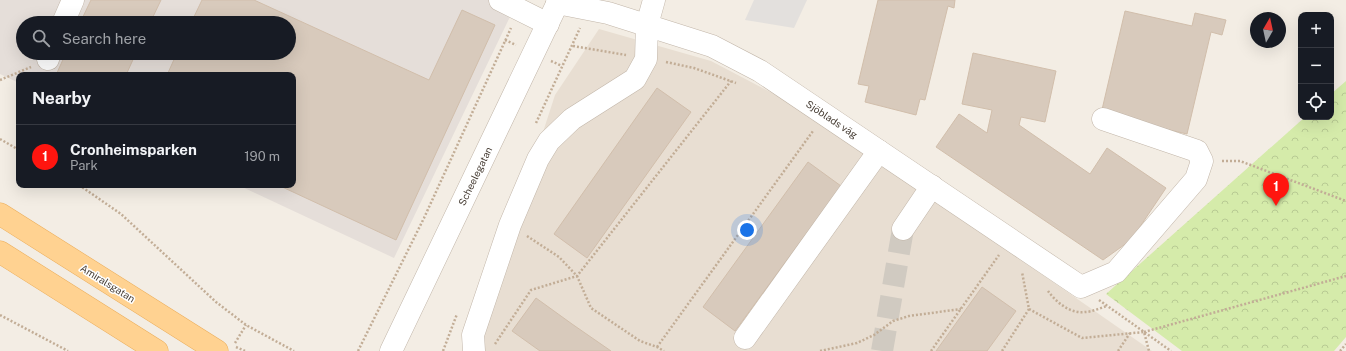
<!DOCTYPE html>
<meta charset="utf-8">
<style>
:root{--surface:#171b24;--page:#242831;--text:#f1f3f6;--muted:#9ea1a6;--line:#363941;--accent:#ff150f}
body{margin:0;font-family:"Public Sans",sans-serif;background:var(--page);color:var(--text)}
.controls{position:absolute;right:12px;top:12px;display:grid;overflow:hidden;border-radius:8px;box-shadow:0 4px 16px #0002}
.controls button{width:36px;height:36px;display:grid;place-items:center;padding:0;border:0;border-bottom:1px solid var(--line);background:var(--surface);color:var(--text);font:20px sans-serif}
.compass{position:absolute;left:1250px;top:12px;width:36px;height:36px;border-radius:50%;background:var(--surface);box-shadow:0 4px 16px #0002;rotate:9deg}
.you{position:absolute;left:747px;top:230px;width:14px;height:14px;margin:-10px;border:3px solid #fff;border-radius:50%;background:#1a73e8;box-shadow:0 0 0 6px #1a73e833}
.badge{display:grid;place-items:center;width:26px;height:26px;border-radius:50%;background:var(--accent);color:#fff;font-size:13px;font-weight:700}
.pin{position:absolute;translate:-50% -33px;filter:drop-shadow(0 1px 2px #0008)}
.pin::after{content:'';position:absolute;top:21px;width:14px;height:12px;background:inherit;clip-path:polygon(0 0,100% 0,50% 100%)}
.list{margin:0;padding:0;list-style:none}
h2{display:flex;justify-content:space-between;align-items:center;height:52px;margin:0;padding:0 16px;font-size:17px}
h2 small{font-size:13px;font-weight:400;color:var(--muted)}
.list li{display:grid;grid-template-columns:26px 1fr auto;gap:12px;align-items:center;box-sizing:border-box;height:64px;padding:0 16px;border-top:1px solid var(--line)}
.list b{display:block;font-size:15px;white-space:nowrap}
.list p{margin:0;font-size:13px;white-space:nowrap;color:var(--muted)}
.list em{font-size:13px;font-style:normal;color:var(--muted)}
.icon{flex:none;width:22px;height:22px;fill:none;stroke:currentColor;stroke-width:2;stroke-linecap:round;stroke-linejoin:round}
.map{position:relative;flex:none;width:1346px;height:351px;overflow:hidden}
.search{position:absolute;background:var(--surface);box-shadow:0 4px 16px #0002;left:16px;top:16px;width:280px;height:44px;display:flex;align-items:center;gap:10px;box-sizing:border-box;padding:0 14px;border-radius:22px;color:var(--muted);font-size:15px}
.panel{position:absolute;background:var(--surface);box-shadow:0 4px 16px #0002;left:16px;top:72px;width:280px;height:116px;border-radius:8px}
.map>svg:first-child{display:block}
.residential{fill:#e8ded2}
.industrial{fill:#e5ded9;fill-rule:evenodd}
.forest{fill:url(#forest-crowns)}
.parking{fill:#e3e0dd}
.building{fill:#d8cabc;stroke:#d1beab}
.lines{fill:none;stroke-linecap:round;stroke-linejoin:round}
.minor-tunnel{stroke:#d0cac1;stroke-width:22;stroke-dasharray:22 11;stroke-linecap:butt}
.minor-casing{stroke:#c2b6a9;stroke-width:23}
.major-casing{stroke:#ebad5a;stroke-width:23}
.path{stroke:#c2ad96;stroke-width:2.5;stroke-dasharray:2 2;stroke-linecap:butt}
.minor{stroke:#fff;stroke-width:22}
.major{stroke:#ffd291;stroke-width:22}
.labels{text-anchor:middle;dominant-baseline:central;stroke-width:3;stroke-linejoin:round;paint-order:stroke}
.street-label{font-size:10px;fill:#463c33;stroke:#fff}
</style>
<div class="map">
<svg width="1346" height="351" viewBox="0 0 1346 351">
<defs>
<pattern id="forest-crowns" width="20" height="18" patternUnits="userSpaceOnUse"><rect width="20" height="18" fill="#d5ebaa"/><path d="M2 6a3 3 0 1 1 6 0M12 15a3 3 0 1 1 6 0" fill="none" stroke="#b8ca93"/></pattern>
</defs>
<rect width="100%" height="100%" fill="#f3ede4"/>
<!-- residential -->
<polygon class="residential" points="599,29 711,61 812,114 1152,351 472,351 555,95"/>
<!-- industrial -->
<path class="industrial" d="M0 0H518L394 258 238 185H293V75H19V83L0 74ZM23 23H289V53H23Z"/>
<!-- forest -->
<polygon class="forest" points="1346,81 1346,337 1334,351 1182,351 1106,294 1305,117 1331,117 1331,94"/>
<!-- parking -->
<polygon class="parking" points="754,0 807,0 794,28 745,20"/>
<!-- building -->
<g class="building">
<polygon points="91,0 161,0 150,23 80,23"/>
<polygon points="202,0 254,0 429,80 462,10 495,25 396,240 278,185 293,185 293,75 167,75 177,53 289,53 289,23 191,23"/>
<polygon points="878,0 955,0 954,8 948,6 925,100 920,99 916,115 865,102 869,86 858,84"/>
<polygon points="1125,11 1192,26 1195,13 1226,20 1222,35 1211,32 1187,134 1101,114"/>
<polygon points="66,53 136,53 126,75 56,75"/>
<polygon points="973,53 1056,71 1045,122 1021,117 1019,125 1090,174 1107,148 1166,188 1131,240 1103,260 936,147 959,114 987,133 992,110 962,104"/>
<polygon points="657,88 691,112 587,258 554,234"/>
<polygon points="808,162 841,186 735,331 703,307"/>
<polygon points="982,287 1016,311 987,351 936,351"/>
<polygon points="536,298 572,324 611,351 540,351 512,331"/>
</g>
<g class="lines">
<!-- minor-tunnel -->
<polyline class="minor-tunnel" points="882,351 903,229"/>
<defs>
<g id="minor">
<polyline points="500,0 548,24"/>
<polyline points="557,3 608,13 712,46 760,71 1081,287 1116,272 1196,179 1202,161 1197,151 1103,119"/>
<polyline points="63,23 73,0"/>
<polyline points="48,59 50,53"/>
<polyline points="903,229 932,186"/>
<polyline points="745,338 879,151"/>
<polyline points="391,351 559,0"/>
<polyline points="474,351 473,335 510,225 538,159 549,141 572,119 635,79 646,59 647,25 654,0"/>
</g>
<g id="major">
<polyline points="0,214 217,351"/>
<polyline points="0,252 157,351"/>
</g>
</defs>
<!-- minor casing -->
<use href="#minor" class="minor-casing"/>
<!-- major casing -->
<use href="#major" class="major-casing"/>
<!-- path -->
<g class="path">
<polyline points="505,40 516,45"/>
<polyline points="573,46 626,55"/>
<polyline points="551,61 562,66"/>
<polyline points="666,62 694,68 736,83"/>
<polyline points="0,80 31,67"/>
<polyline points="536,123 580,28"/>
<polyline points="0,139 19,150"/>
<polyline points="1222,161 1240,161 1346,201"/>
<polyline points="79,185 121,214 216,302 246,325 294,351"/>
<polyline points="527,236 559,257 577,276 591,308 640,341 657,347 664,351"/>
<path d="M1048 291C1056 302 1070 314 1085 312 1092 312 1100 308 1107 306"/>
<polyline points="1099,300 1171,351"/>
<polyline points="1029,309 1082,338 1144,332 1149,351"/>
<polyline points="0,315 68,351"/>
<polyline points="1144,332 1346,276"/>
<polyline points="235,343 246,325"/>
<polyline points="495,344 531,290 577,276 731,81"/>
<polyline points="236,347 245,351"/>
<polyline points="657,347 813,131"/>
<polyline points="358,351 424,218 511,28"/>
<polyline points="443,351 457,314"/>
<polyline points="820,351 857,343 874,335 893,321 909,316 961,309"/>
<polyline points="931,351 999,255"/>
<polyline points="1002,351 1029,309 1022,272"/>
<polyline points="1118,351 1130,333"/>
<polyline points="1340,351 1346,344"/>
</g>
<!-- minor -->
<use href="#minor" class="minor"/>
<!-- major -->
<use href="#major" class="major"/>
</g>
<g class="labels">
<!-- street labels -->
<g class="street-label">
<text transform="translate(832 119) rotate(34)">Sjöblads väg</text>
<text transform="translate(475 176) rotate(-64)">Scheelegatan</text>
<text transform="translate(108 283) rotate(32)">Amiralsgatan</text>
</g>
</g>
</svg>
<div class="controls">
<button>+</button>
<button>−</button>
<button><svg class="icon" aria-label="locate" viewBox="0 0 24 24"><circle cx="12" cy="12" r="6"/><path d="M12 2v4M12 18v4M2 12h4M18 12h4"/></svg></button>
</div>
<svg class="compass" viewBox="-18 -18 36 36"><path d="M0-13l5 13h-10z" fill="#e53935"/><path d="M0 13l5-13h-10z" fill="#9ea1a6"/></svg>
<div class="you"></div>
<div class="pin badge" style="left:1276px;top:206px">1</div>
<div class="search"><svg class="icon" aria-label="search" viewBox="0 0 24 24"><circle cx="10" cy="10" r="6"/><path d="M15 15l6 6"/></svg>Search here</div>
<section class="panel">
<h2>Nearby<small></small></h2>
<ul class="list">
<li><span class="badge">1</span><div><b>Cronheimsparken</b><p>Park</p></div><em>190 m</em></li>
</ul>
</section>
</div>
